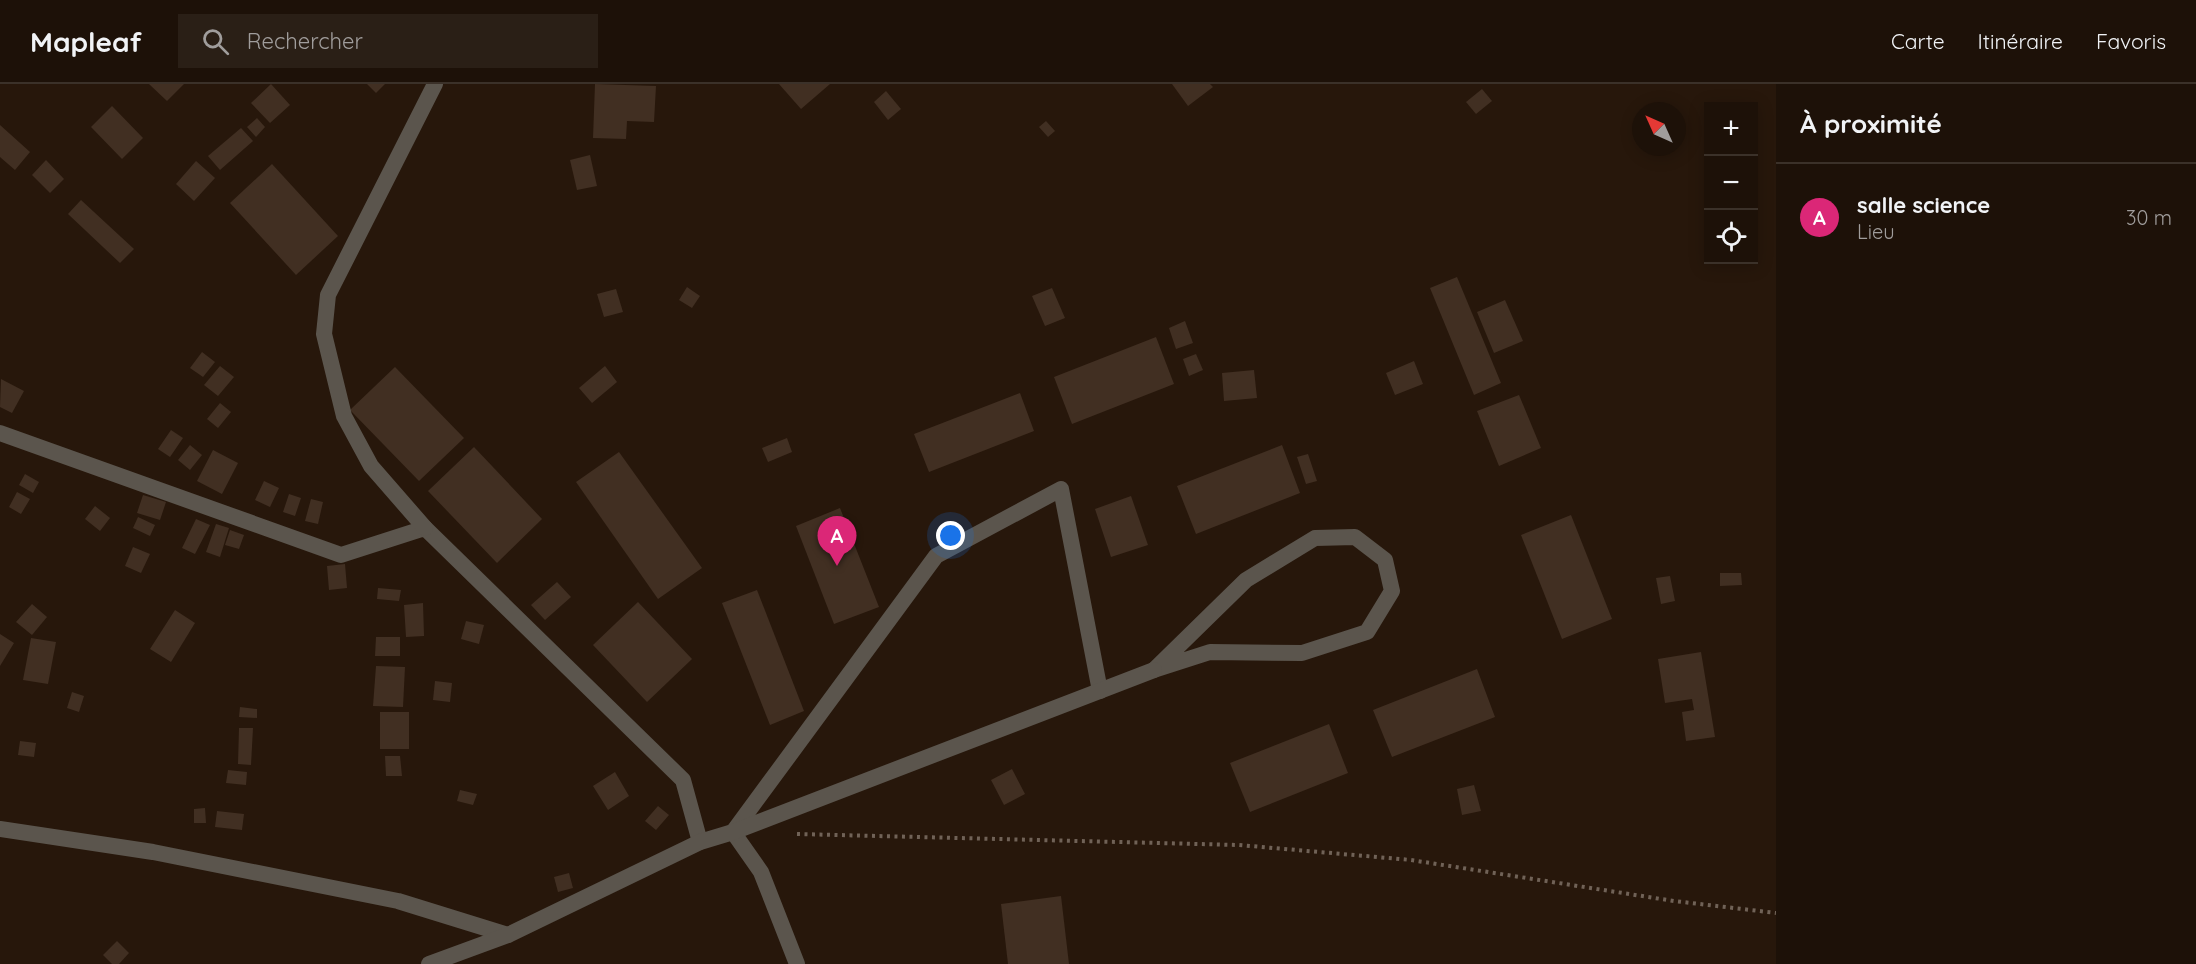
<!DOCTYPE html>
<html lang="fr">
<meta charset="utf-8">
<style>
:root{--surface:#1d1108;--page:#2a1f16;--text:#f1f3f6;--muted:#a09d9c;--line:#3b3129;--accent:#db2777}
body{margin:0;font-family:Quicksand,sans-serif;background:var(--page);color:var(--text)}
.controls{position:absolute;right:18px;top:18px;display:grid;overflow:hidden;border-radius:0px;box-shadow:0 3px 15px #0003}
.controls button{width:54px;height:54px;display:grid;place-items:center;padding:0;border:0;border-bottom:2px solid var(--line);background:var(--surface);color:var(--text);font:30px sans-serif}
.compass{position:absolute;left:1632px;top:18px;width:54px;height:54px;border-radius:50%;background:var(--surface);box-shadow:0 3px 15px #0003;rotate:315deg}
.you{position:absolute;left:951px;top:452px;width:21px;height:21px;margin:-15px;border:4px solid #fff;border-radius:50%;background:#1a73e8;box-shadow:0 0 0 9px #1a73e833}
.badge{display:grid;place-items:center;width:39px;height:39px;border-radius:50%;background:var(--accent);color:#fff;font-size:20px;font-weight:700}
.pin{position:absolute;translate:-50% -50px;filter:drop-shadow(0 2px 3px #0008)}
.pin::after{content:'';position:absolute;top:32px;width:21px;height:18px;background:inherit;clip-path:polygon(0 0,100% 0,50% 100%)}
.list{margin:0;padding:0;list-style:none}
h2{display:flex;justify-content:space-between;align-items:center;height:78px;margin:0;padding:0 24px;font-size:26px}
h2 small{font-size:20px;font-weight:400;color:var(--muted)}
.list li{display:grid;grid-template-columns:39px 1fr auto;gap:18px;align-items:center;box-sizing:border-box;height:108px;padding:0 24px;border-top:2px solid var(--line)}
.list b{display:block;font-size:22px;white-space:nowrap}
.list p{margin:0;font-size:20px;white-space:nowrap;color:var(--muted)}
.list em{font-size:20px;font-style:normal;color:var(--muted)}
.icon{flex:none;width:33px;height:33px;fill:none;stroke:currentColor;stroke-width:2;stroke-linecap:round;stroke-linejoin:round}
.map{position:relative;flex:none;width:1776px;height:880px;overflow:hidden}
header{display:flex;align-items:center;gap:36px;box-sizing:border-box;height:84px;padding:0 30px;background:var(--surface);border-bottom:2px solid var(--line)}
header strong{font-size:28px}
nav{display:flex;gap:33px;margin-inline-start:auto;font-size:21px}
.search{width:420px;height:54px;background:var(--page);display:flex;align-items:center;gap:15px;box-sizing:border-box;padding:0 21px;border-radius:0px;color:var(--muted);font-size:22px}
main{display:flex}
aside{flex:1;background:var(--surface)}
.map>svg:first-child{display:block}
.building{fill:#412f22}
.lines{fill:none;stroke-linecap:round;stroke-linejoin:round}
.path{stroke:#706257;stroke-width:4;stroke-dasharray:3 4.5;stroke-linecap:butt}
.service{stroke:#5b554d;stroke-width:16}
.minor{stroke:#5b554d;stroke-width:16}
</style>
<header>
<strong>Mapleaf</strong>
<div class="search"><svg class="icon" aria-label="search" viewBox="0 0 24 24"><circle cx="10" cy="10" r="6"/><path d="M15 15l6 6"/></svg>Rechercher</div>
<nav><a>Carte</a><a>Itinéraire</a><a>Favoris</a></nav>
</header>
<main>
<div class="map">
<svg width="1776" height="880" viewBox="0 0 1776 880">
<rect width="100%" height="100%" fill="#27170b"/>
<!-- building -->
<g class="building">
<polygon points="149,0 184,0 167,17"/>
<polygon points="271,0 290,21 270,39 251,19"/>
<polygon points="367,0 385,0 376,9"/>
<polygon points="595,0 656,2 654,38 627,37 626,55 593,54"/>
<polygon points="779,0 830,0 801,25"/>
<polygon points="1172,0 1210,0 1213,3 1188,22"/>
<polygon points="1482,5 1492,17 1476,30 1466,18"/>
<polygon points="886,7 901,25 888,36 874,18"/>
<polygon points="112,22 143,54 122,75 91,43"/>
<polygon points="257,34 265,43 256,53 247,43"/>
<polygon points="1046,37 1055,47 1048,53 1039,43"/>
<polygon points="0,41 30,68 15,86 0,73"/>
<polygon points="241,44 253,57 220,86 208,72"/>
<polygon points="590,71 597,102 577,106 570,76"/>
<polygon points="46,76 64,95 50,109 32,91"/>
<polygon points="196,77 215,94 194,117 176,100"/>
<polygon points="272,80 338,152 296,191 230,119"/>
<polygon points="81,116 134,165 120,179 68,130"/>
<polygon points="1457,193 1501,299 1474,311 1430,204"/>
<polygon points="687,203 700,212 692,224 679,216"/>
<polygon points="1052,204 1065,234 1045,242 1032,212"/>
<polygon points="616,205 623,228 604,233 597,210"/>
<polygon points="1505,216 1523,257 1494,269 1477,228"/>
<polygon points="1185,237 1193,259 1176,265 1169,244"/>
<polygon points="1156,253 1174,300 1072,340 1054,293"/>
<polygon points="202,268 215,278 203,293 190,284"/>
<polygon points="1196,270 1203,286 1189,292 1183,275"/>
<polygon points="1414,277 1423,300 1395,311 1386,289"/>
<polygon points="220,282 234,293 218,312 204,301"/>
<polygon points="605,282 617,298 592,319 579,304"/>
<polygon points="395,283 464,354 419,397 350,326"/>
<polygon points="1254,286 1257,314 1224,317 1222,289"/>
<polygon points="1,295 24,307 12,329 0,323"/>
<polygon points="1020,309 1034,347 929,388 914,350"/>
<polygon points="1519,311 1541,364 1499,382 1477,327"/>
<polygon points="220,319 231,328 218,344 207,335"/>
<polygon points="171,346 183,354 170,373 158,365"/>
<polygon points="787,354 792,368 768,378 762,364"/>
<polygon points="190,361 202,371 190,386 178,376"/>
<polygon points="1282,361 1300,409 1196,450 1177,402"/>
<polygon points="474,363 542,435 497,479 428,407"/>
<polygon points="213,366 238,379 222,410 197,397"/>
<polygon points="619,368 702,484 658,515 576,398"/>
<polygon points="1308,370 1317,397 1306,400 1297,373"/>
<polygon points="25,390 39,398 33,409 19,401"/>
<polygon points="264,397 279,404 270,423 255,416"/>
<polygon points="17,408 30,415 21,430 9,423"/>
<polygon points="289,410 301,414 295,432 283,428"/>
<polygon points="143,411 166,418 160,436 137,429"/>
<polygon points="1131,412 1148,461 1111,473 1095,425"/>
<polygon points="311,415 323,418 318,440 305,437"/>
<polygon points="95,422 110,434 100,447 85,435"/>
<polygon points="840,424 879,523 834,540 796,442"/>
<polygon points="1571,431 1612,535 1562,555 1521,451"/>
<polygon points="138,433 155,441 150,452 133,444"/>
<polygon points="196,435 210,441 195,470 182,464"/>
<polygon points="216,440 229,444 220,473 206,468"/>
<polygon points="230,446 244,451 239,465 225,461"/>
<polygon points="133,463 150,470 141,489 125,482"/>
<polygon points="345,480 347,504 329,506 327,482"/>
<polygon points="1720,489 1741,489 1742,501 1720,502"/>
<polygon points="1670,492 1675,517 1661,520 1656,494"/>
<polygon points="557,498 571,513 545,536 531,521"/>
<polygon points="378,504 401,506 399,517 377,515"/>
<polygon points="757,506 804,627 770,641 722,519"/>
<polygon points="638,518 692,575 647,618 593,561"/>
<polygon points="423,519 424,552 406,553 404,521"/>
<polygon points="32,520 47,533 32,551 16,538"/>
<polygon points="175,526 195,539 171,578 150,565"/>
<polygon points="466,537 484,541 479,560 461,555"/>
<polygon points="0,550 14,559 0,582"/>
<polygon points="376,553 400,553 400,572 375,572"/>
<polygon points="31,554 56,558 48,600 23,596"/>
<polygon points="1701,568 1715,653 1686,657 1682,628 1694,626 1692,615 1665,619 1658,575"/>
<polygon points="376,582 405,583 403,623 373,622"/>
<polygon points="1477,585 1495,633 1392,673 1373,626"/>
<polygon points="435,597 452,599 450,618 433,616"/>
<polygon points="72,608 84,612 79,628 67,624"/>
<polygon points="240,623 257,625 257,634 239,633"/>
<rect x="380" y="628" width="29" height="37"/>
<polygon points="1329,640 1348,689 1250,728 1230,679"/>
<polygon points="239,644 253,644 251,681 238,680"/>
<polygon points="20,657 36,659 34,673 18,671"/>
<polygon points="385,672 400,672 402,692 386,692"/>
<polygon points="1012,685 1025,710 1004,721 991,696"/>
<polygon points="228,686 247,688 246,701 226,699"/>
<polygon points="615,688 629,712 608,726 593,702"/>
<polygon points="1474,701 1481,727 1462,731 1457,705"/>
<polygon points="460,706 477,710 473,721 457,717"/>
<polygon points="658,722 669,731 656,746 645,737"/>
<polygon points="205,724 206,739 194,739 194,725"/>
<polygon points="217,727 244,730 242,746 215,743"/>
<polygon points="569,789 573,804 558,808 554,793"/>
<polygon points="1061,812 1069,880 1008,880 1001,820"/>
<polygon points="117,857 129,869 119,880 112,880 103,871"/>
</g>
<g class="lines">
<!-- path -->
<polyline class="path" points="797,750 1239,761 1411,776 1674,817 1776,829"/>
<!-- service -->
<g class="service">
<polygon points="1355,453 1385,476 1392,507 1367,548 1302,569 1210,568 1154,586 1246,496 1315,454"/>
<polyline points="797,880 761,788 733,748 936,472 1061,405 1100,607"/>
</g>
<!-- minor -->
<g class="minor">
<polyline points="0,349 341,471 425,444 683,696 700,758"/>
<polyline points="425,444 371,382 344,332 324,250 328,211 435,0"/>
<polyline points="0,745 153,768 398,817 508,851"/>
<polyline points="429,880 508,851 700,758 733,748 1154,586"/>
</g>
</g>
</svg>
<div class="controls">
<button>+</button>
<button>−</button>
<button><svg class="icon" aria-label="locate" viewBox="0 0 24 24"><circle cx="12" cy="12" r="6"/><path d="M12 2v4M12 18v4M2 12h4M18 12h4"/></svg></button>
</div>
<svg class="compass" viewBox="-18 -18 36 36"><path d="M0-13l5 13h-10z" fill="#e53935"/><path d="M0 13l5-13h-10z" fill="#a09d9c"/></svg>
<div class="you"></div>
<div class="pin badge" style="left:837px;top:482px">A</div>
</div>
<aside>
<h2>À proximité<small></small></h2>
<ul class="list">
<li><span class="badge">A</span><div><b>salle science</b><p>Lieu</p></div><em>30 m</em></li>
</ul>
</aside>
</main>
